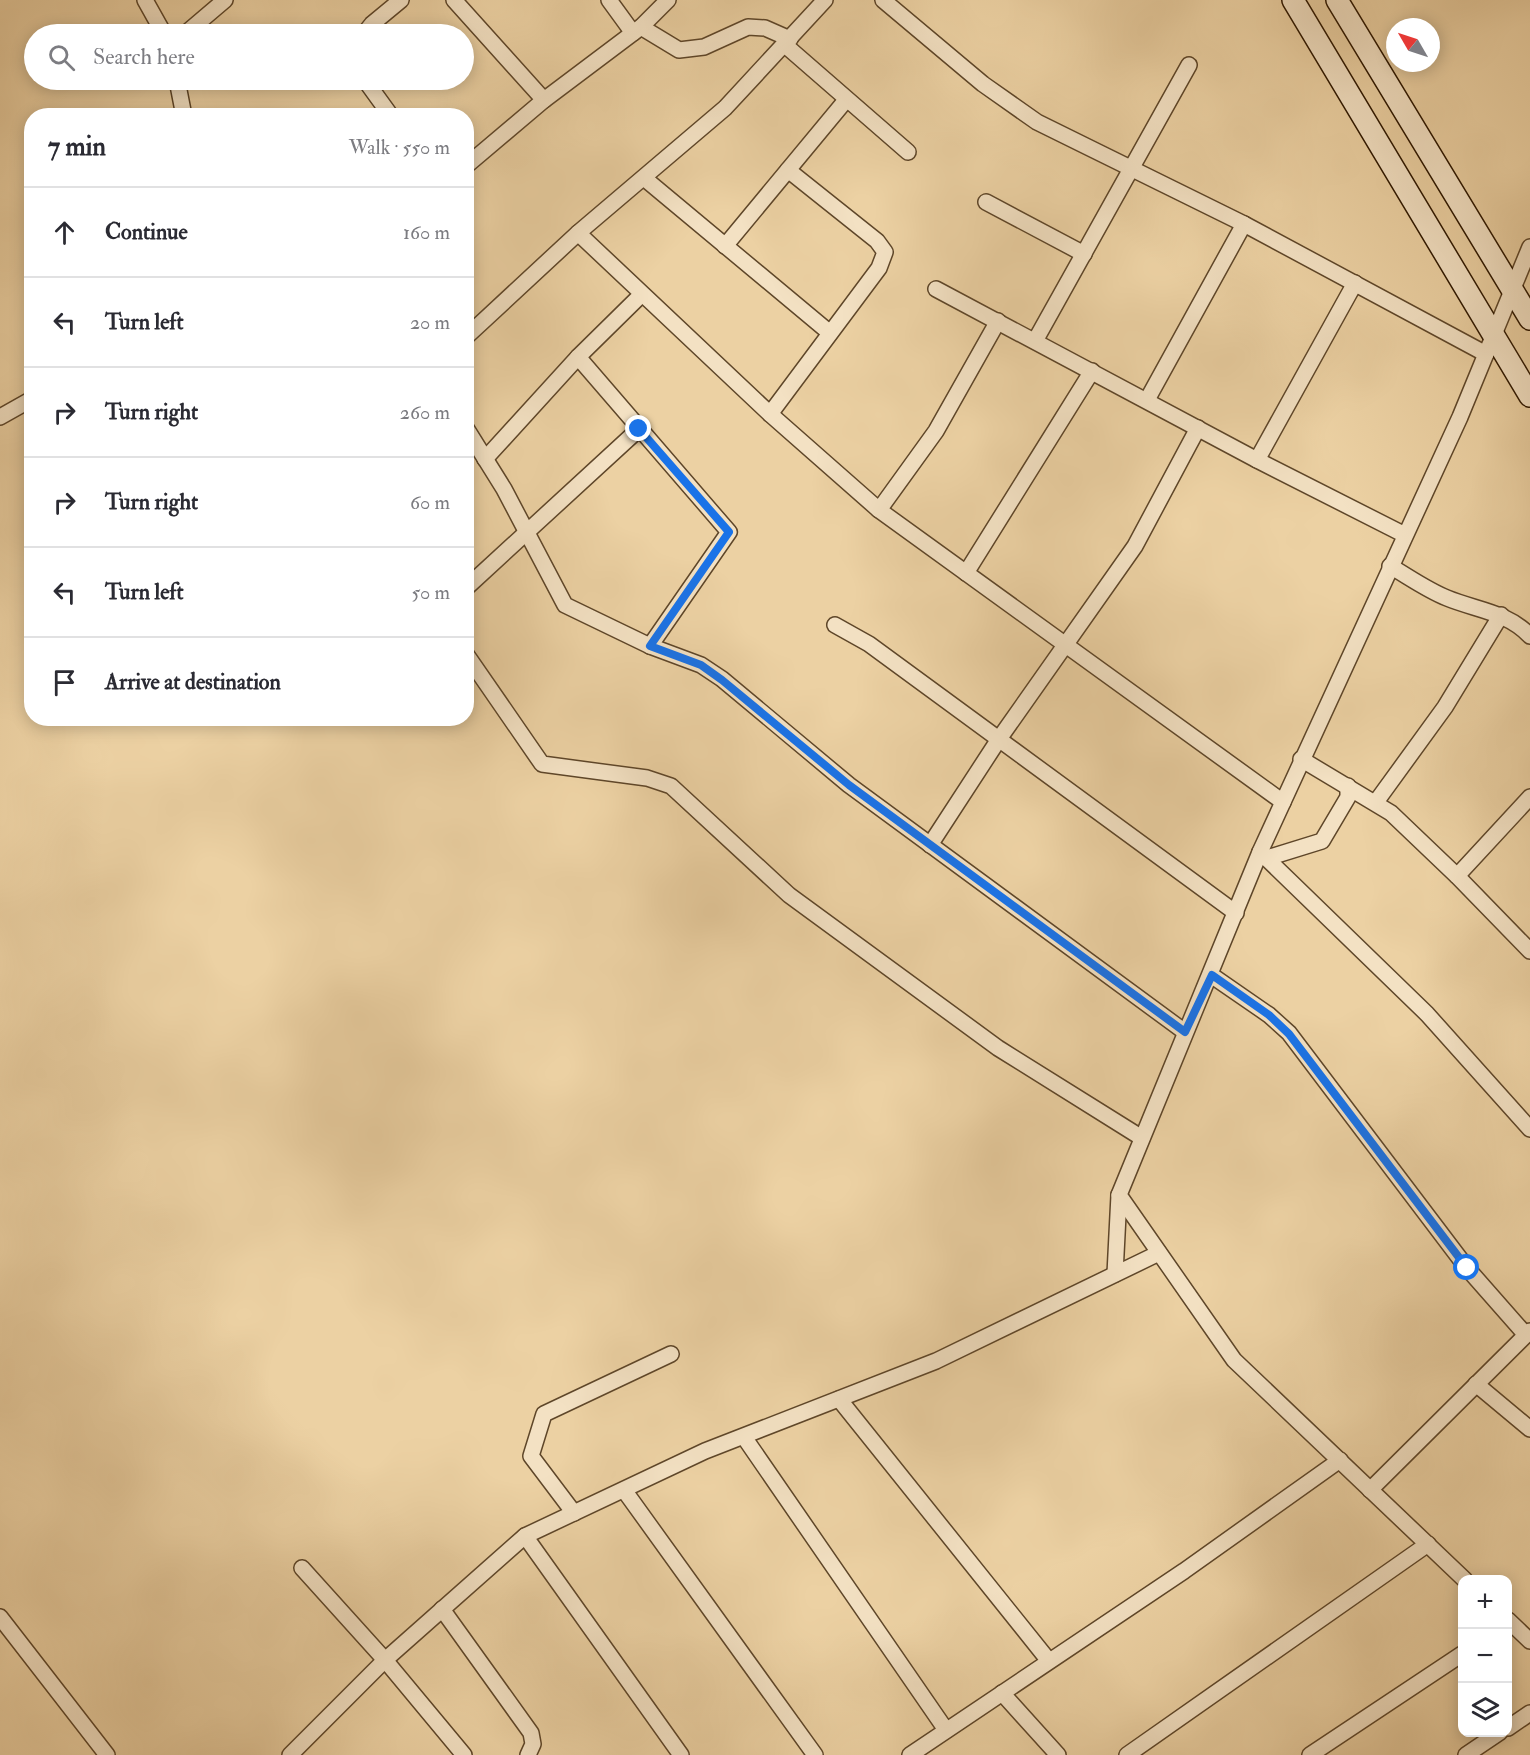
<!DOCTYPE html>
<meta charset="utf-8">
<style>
:root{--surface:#fff;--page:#f2f2f3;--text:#2b2b33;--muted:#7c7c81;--line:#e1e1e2}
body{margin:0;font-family:"IM FELL Double Pica",serif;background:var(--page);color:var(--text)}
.controls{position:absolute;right:18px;bottom:18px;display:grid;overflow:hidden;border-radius:12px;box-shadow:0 3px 15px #0003}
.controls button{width:54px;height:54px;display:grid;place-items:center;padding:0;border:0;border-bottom:2px solid var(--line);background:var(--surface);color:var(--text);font:30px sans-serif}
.compass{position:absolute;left:1386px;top:18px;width:54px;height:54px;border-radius:50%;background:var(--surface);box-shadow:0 3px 15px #0003;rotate:309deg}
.stop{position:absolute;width:18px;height:18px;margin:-14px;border:4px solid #1a73e8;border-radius:50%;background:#fff}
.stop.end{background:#1a73e8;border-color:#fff;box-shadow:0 2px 6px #0008}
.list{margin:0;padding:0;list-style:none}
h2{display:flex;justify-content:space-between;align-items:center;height:78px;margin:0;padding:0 24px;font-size:26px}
h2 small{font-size:20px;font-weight:400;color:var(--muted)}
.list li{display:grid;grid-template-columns:39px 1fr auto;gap:18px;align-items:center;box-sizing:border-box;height:90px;padding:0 24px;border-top:2px solid var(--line)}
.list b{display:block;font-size:22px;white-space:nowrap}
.list em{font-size:20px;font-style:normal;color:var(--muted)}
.icon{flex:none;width:33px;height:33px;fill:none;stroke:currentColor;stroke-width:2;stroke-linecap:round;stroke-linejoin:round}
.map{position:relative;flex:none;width:1530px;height:1755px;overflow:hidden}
.search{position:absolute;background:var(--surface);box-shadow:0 3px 15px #0003;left:24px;top:24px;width:450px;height:66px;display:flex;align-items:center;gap:15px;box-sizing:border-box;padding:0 21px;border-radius:33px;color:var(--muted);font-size:22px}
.panel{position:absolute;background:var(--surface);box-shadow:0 3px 15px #0003;left:24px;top:108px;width:450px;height:618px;border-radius:24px}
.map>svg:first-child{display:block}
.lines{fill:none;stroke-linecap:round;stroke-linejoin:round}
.street-casing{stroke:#5e4629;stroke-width:18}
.secondary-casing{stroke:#2f1800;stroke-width:24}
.street{stroke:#f3e1c3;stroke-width:15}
.secondary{stroke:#f3e1c3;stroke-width:21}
.route{stroke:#1a73e8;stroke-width:8}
</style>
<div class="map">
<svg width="1530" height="1755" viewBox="0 0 1530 1755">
<rect width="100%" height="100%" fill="#ecd1a3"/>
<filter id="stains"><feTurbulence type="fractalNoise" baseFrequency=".00333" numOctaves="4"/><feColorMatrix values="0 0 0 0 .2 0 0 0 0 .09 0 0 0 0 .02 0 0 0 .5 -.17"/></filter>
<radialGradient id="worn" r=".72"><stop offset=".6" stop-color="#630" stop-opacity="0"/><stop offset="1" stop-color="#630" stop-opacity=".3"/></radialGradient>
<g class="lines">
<defs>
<g id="street">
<polyline points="145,0 164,34"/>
<polyline points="454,0 544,100"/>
<polyline points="609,0 633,33"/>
<polyline points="883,0 983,84 1037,122 1244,224 1486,354"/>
<polyline points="641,27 679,50 704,47 748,27 765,28 790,39"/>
<polyline points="185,34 225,0"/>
<polyline points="364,34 372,24 401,0"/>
<polyline points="785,45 908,152"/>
<polyline points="177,80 184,116"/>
<polyline points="365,80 391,116"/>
<polyline points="466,166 544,100 641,27 668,0"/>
<polyline points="644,178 830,333"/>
<polyline points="986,202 1084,254"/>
<polyline points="578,233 725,108 825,0"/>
<polyline points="725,246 846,100"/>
<polyline points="936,289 1257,460 1405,535"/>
<polyline points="466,337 578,233 770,414 879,510 1283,802"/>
<polyline points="1035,341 1189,65"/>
<polyline points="578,357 729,532 650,646"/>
<polyline points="1147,400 1244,224"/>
<polyline points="770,414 879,268 885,252 877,241 788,170"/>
<polyline points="0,417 32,399"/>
<polyline points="466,428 504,489 565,605 650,646 701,665 722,679 849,785 1185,1032"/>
<polyline points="485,459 578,357 641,295"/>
<polyline points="1257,460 1355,283"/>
<polyline points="879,510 936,431 998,321"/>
<path d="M1390 566C1409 577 1427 590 1447 598 1476 610 1508 612 1530 636"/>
<polyline points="966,573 1092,371"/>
<polyline points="466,588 639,429"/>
<polyline points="835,625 869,644 1236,913"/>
<polyline points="466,654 542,764 647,778 671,786 789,895 998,1048 1142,1138"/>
<polyline points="1301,759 1391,813 1457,876 1530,951"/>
<polyline points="1376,802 1445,707 1501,615"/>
<polyline points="930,845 999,739 1135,546 1198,428"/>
<polyline points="1260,852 1427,1014 1530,1129"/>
<polyline points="1267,858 1322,841 1348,797 1348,786"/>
<polyline points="1457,876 1530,797"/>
<polyline points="1211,975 1269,1015 1289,1033 1467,1268 1526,1335"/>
<polyline points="1115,1274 1119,1195"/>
<polyline points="1476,1384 1530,1429"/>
<polyline points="839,1399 1049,1661"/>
<polyline points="744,1437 946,1730"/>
<polyline points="624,1490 815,1755"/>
<polyline points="1370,1490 1530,1331"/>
<polyline points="574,1513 531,1456 544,1414 671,1354"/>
<polyline points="302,1568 385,1660 464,1755"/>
<polyline points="1465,1580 1234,1360 1119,1195 1260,852 1460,417 1530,247"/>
<polyline points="442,1609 531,1733 533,1744 528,1755"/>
<polyline points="0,1617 107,1755"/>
<polyline points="1508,1620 1530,1641"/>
<polyline points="1002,1693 1058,1755"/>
<polyline points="1508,1728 1530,1713"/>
<polyline points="290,1755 385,1660 525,1536"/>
<polyline points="681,1755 525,1536 705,1451 936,1361 1159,1253"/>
<polyline points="910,1755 1184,1571 1340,1460"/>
<polyline points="1127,1755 1428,1544"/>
<polyline points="1310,1755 1462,1654"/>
<polyline points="1466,1755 1500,1732"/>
</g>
<g id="secondary">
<polyline points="1293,0 1530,396"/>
<polyline points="1337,0 1530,319"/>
</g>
</defs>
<!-- street casing -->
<use href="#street" class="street-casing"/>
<!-- secondary casing -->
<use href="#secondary" class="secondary-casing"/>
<!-- street -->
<use href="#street" class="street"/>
<!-- secondary -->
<use href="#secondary" class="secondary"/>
</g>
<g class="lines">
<!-- route -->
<polyline class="route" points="639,429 729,532 650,646 701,665 722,680 849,785 1185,1032 1212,975 1269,1015 1289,1034 1467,1268"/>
</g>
<rect width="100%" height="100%" filter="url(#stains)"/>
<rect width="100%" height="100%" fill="url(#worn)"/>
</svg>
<div class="controls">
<button>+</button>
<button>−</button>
<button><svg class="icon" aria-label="layers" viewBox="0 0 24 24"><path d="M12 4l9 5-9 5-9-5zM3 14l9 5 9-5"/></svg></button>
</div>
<svg class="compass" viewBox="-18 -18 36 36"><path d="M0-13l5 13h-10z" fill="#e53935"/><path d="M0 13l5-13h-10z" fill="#7c7c81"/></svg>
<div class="stop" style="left:1467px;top:1268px"></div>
<div class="stop end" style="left:639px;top:429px"></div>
<div class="search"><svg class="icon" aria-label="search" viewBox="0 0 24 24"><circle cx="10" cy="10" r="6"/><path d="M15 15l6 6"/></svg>Search here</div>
<section class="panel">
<h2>7 min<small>Walk · 550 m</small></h2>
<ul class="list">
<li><svg class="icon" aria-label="ahead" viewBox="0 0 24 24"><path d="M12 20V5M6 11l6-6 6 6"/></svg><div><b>Continue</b></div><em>160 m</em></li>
<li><svg class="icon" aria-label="left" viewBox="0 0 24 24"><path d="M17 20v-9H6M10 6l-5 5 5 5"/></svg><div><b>Turn left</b></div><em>20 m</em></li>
<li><svg class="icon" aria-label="right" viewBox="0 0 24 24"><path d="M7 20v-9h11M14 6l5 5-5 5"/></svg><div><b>Turn right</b></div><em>260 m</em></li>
<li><svg class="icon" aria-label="right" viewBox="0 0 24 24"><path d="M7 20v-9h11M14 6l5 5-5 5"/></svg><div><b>Turn right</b></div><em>60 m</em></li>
<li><svg class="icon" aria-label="left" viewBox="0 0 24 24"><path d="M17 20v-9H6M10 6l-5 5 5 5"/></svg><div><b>Turn left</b></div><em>50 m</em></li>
<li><svg class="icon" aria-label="arrive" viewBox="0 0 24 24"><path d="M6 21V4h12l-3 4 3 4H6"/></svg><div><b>Arrive at destination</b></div></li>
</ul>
</section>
</div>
